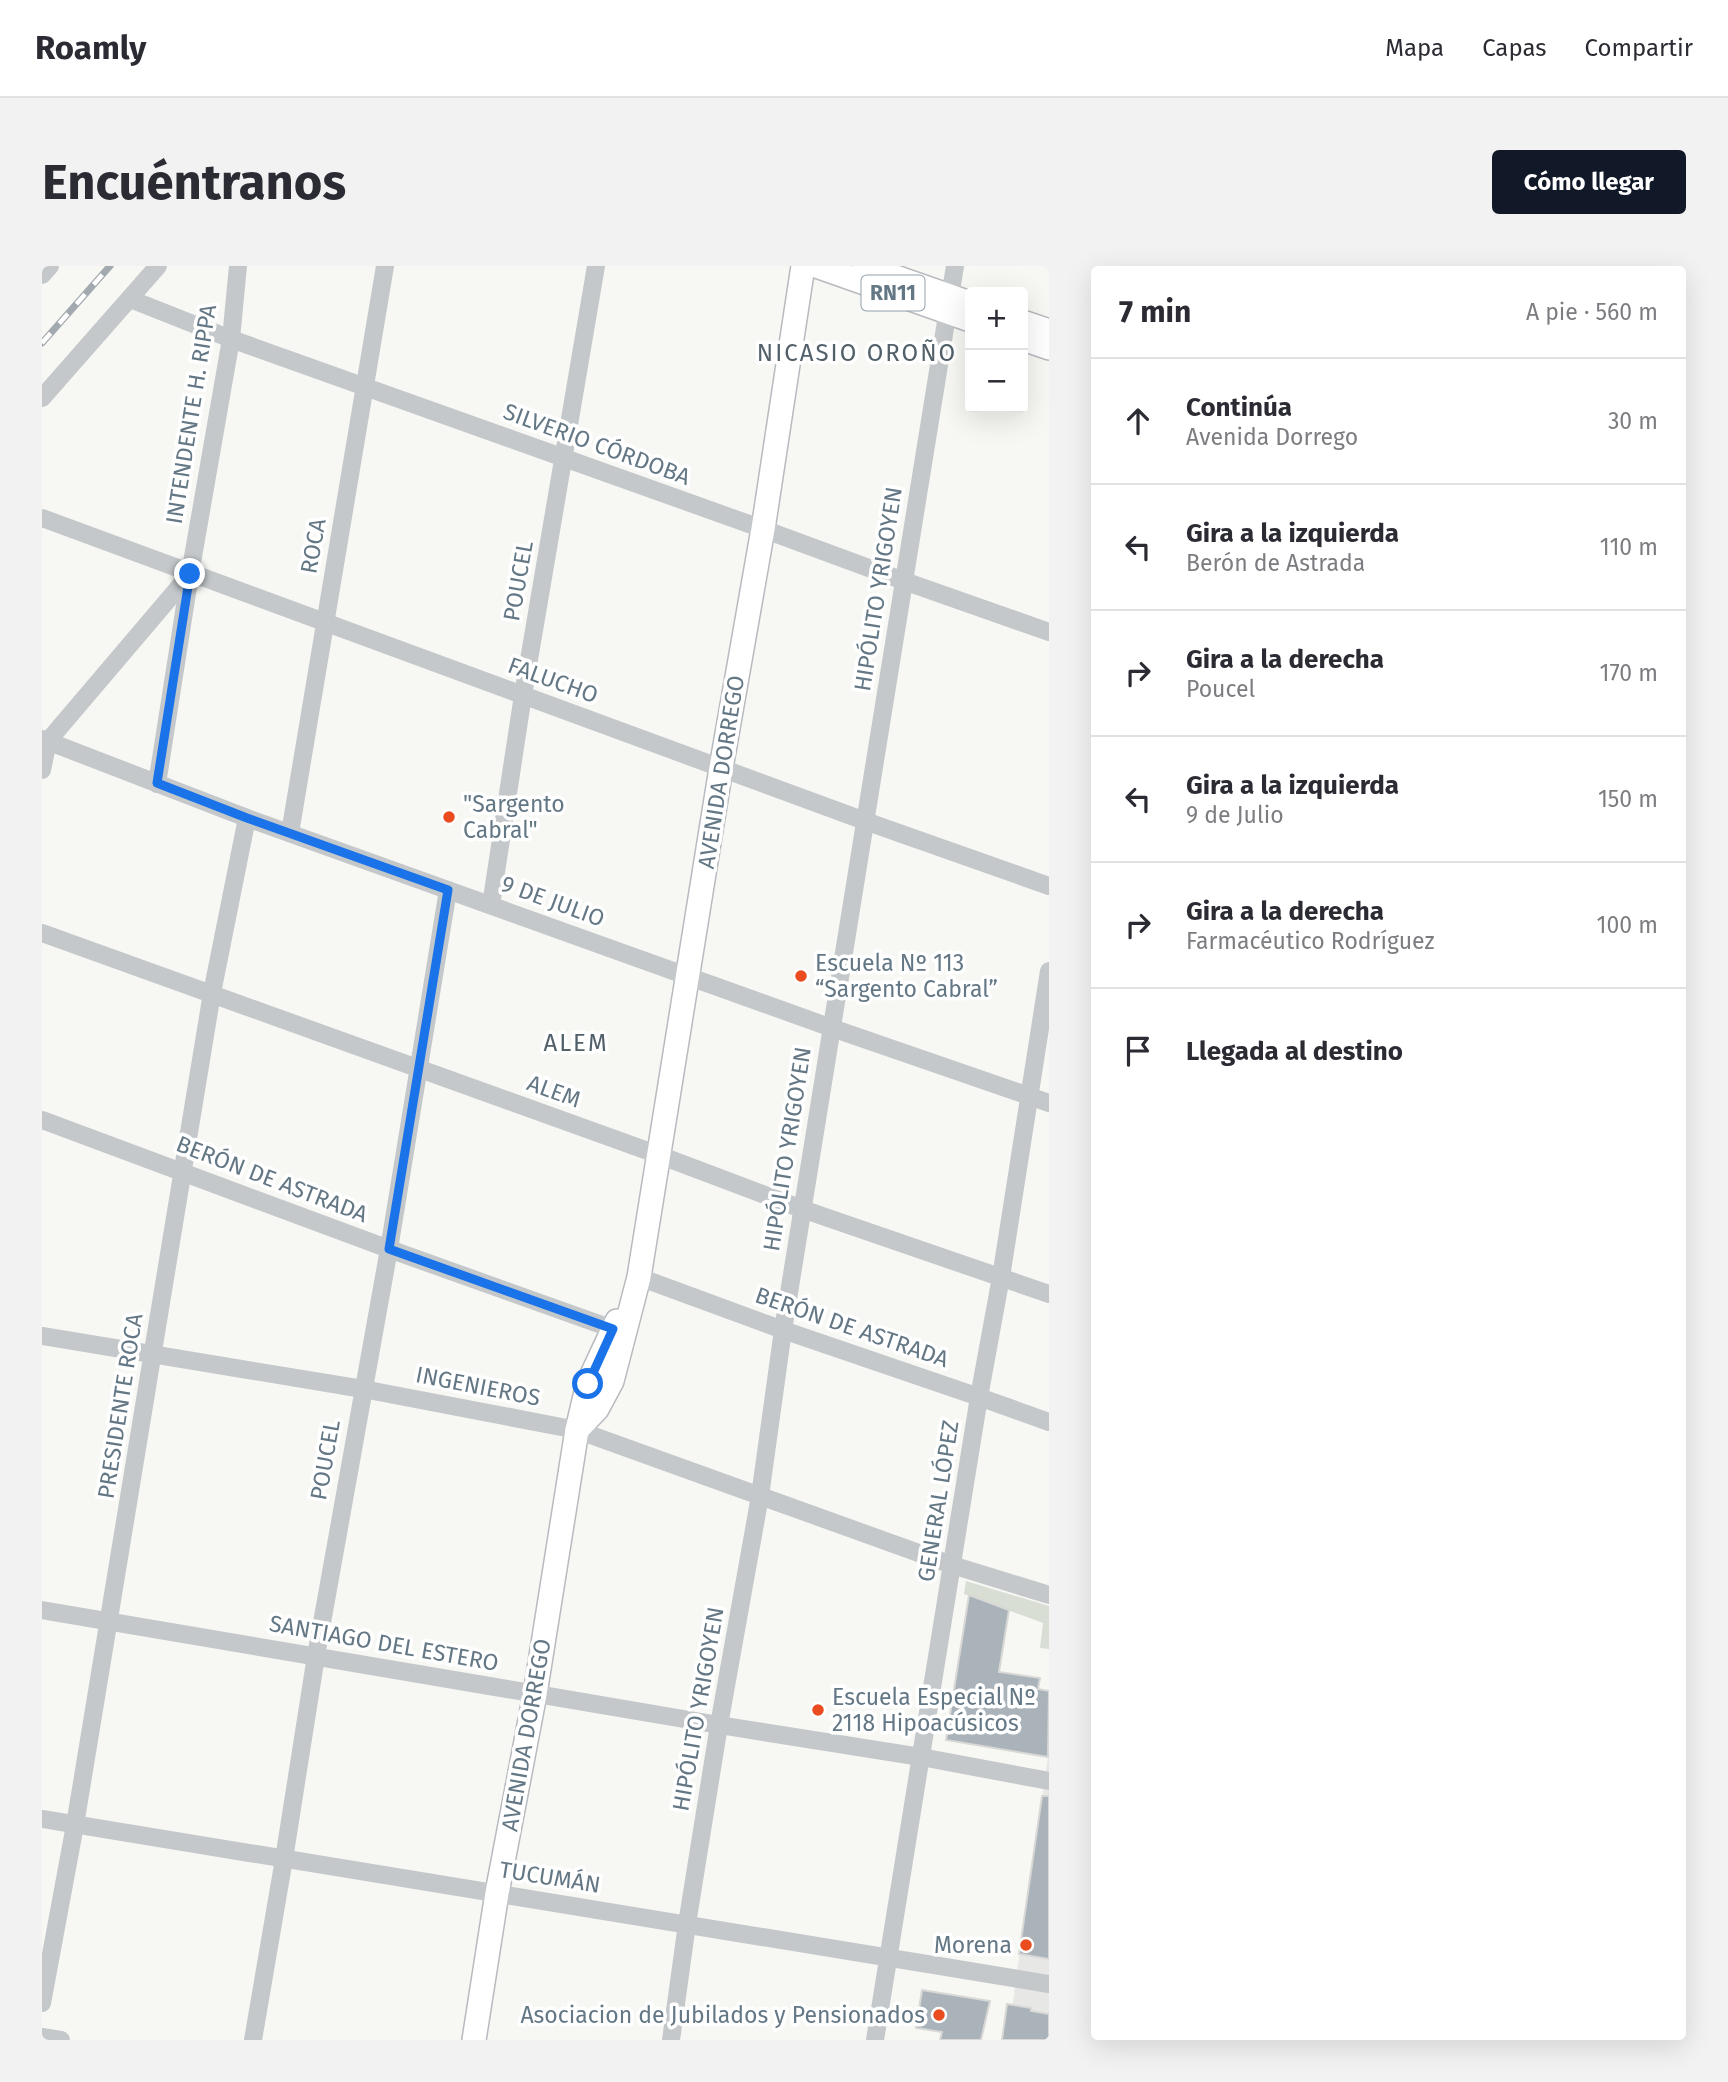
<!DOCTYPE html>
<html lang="es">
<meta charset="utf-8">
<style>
:root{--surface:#fff;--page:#f2f2f3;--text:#2b2b33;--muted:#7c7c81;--line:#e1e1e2;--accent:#111827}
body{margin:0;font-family:"Fira Sans",sans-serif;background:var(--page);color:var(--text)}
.controls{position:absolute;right:21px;top:21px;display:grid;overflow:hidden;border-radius:7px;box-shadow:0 7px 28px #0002}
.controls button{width:63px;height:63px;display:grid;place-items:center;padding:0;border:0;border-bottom:2px solid var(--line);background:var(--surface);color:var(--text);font:35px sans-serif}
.stop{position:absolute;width:21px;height:21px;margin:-16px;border:5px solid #1a73e8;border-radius:50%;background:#fff}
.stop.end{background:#1a73e8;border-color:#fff;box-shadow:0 2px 7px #0008}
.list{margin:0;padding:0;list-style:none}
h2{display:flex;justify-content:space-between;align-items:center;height:91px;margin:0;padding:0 28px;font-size:30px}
h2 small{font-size:23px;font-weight:400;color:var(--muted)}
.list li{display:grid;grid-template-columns:46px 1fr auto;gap:21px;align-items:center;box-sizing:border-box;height:126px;padding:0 28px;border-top:2px solid var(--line)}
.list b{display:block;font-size:26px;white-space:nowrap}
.list p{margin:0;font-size:23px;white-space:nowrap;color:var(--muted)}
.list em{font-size:23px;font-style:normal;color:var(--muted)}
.icon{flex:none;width:38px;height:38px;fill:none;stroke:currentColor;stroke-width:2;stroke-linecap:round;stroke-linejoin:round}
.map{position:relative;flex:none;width:1007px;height:1774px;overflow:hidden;border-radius:7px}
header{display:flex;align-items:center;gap:42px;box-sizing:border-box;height:98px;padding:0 35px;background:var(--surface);border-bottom:2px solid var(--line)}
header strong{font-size:33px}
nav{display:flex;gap:38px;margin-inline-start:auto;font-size:24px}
.intro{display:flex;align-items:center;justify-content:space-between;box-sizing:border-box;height:168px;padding:0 42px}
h1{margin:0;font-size:49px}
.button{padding:18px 32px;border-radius:7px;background:var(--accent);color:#fff;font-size:24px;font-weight:700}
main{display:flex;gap:42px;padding:0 42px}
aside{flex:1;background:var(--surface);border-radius:7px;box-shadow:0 7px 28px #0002}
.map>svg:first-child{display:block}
.built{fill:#e7e8e6}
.green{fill:#d8ded4}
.building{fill:#aab3b9;stroke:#d8d8d6;stroke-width:2}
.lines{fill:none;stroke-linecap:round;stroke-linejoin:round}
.major-casing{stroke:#b7bbbf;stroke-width:26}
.minor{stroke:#c4c8cb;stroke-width:18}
.major{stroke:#fff;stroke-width:23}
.rail-casing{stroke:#a2a9af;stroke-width:7}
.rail{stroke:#fff;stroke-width:4.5;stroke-dasharray:13;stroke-linecap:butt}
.route{stroke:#1a73e8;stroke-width:9}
.poi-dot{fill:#ea4b1f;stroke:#fff;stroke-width:2.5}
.labels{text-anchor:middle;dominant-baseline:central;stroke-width:7;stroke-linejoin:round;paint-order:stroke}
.shield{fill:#fff;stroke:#92a0aa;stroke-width:2}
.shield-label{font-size:21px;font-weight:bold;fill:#647785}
.street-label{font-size:23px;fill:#647785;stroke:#fff}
.poi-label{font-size:23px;fill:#647785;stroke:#fff;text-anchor:start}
.neighbourhood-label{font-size:24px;letter-spacing:2px;fill:#52606a;stroke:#fff}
</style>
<header>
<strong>Roamly</strong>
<nav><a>Mapa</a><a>Capas</a><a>Compartir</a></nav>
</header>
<div class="intro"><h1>Encuéntranos</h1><a class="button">Cómo llegar</a></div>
<main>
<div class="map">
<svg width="1007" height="1774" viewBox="0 0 1007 1774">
<rect width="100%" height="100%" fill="#f7f7f3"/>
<!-- built -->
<polygon class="built" points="1007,1484 1007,1774 966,1774 974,1713"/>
<!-- green -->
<polygon class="green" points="924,1315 1007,1340 1007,1383 998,1382 1001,1357 922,1328"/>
<!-- building -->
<g class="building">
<polygon points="927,1329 967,1344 957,1406 998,1412 996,1423 1007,1425 1006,1491 904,1474"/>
<polygon points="1000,1530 1007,1530 1007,1693 977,1688"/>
<polygon points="880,1724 948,1735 939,1774 898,1774 900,1766 874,1762"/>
<polygon points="965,1738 989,1742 989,1745 1007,1748 1007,1774 960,1774"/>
</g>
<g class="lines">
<defs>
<g id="major">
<polyline points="774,0 928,54"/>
<polyline points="822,0 928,37"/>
<polyline points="981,56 1007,65"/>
<polyline points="981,73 1007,82"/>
<polyline points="535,1164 555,1143 570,1115 597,1011 679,502 721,263 761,0"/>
<polyline points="432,1774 455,1627 493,1428 535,1164 546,1117 575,1055"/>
</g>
</defs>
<!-- major casing -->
<use href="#major" class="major-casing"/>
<!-- minor -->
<g class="minor">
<polyline points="0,9 8,0"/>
<polyline points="88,33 189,73 721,263 862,315 1007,366"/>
<polyline points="0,132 116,0"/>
<polyline points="0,252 823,555 1007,620"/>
<polyline points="0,473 205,552 790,762 1007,837"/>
<polyline points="0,504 6,475 148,308"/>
<polyline points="115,518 148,308 189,73 196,0"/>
<polyline points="248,567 343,0"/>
<polyline points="449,639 481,429 554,0"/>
<polyline points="0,667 617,889 760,943 1007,1028"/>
<polyline points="0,854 347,983 571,1063 573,1074"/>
<polyline points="597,1011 741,1064 937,1131 1007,1156"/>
<polyline points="0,1070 321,1123 535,1164 910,1299 1007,1329"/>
<polyline points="0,1344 677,1459 879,1491 1007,1515"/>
<polyline points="0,1553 1007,1718"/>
<polyline points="0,1737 33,1559 170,727 205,552"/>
<polyline points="0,1771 19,1774"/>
<polyline points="211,1774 242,1593 274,1390 347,983 406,624"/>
<polyline points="629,1774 645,1658 677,1459 718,1230 741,1064 913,0"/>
<polyline points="833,1774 937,1131 959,1011 1007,705"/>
</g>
<!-- major -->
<use href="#major" class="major"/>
<defs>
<polyline id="rail" points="0,77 68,0"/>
</defs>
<!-- rail casing -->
<use href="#rail" class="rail-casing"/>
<!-- rail -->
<use href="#rail" class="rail"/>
</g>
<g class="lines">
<!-- route -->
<polyline class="route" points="148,308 115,517 205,552 406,624 347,983 571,1063 546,1118"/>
</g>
<!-- markers -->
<g class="poi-dot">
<circle cx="407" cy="551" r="7"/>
<circle cx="759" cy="710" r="7"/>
<circle cx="776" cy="1444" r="7"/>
<circle cx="984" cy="1679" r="7"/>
<circle cx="897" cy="1749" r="7"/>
</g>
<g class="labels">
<!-- shield labels -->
<rect class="shield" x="819.5" y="9.5" width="63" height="35" rx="5"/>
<g class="shield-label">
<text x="851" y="27">RN11</text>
</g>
<!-- street labels -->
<g class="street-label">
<text transform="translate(149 148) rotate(-81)">INTENDENTE H. RIPPA</text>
<text transform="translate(555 178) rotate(20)">SILVERIO CÓRDOBA</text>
<text transform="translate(271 280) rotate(-80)">ROCA</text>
<text transform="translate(476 315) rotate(-80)">POUCEL</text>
<text transform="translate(836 323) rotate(-81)">HIPÓLITO YRIGOYEN</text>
<text transform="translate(511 414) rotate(20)">FALUCHO</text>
<text transform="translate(679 506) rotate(-81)">AVENIDA DORREGO</text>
<text transform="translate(511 635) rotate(20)">9 DE JULIO</text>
<text transform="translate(512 825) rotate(20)">ALEM</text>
<text transform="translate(745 883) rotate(-81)">HIPÓLITO YRIGOYEN</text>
<text transform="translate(230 913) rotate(21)">BERÓN DE ASTRADA</text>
<text transform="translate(810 1061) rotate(19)">BERÓN DE ASTRADA</text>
<text transform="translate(436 1120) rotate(11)">INGENIEROS</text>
<text transform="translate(78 1140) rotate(-81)">PRESIDENTE ROCA</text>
<text transform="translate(283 1194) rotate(-80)">POUCEL</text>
<text transform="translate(896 1235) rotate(-81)">GENERAL LÓPEZ</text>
<text transform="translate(342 1377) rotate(10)">SANTIAGO DEL ESTERO</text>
<text transform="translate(656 1443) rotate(-80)">HIPÓLITO YRIGOYEN</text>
<text transform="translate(484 1469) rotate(-80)">AVENIDA DORREGO</text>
<text transform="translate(508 1611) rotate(9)">TUCUMÁN</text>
</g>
<!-- poi labels -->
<g class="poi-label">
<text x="421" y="538">"Sargento<tspan x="421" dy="26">Cabral"</tspan></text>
<text x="773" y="697">Escuela Nº 113<tspan x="773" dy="26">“Sargento Cabral”</tspan></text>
<text x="790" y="1431">Escuela Especial Nº<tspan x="790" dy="26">2118 Hipoacúsicos</tspan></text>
<text x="970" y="1679" text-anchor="end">Morena</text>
<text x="883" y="1749" text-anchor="end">Asociacion de Jubilados y Pensionados</text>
</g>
<!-- neighbourhood labels -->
<g class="neighbourhood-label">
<text x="815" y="87">NICASIO OROÑO</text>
<text x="534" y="777">ALEM</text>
</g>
</g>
</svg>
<div class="controls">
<button>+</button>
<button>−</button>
</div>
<div class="stop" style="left:546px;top:1118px"></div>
<div class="stop end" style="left:148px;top:308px"></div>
</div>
<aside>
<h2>7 min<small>A pie · 560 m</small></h2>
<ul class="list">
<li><svg class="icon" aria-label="ahead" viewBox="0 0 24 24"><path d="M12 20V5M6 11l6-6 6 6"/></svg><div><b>Continúa</b><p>Avenida Dorrego</p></div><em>30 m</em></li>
<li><svg class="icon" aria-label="left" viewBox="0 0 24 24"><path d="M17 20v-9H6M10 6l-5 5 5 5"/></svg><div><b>Gira a la izquierda</b><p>Berón de Astrada</p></div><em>110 m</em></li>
<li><svg class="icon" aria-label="right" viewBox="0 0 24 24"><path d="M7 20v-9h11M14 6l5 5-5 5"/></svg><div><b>Gira a la derecha</b><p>Poucel</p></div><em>170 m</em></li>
<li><svg class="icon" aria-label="left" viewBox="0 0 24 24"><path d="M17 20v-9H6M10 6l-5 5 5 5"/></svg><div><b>Gira a la izquierda</b><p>9 de Julio</p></div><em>150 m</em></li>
<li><svg class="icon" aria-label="right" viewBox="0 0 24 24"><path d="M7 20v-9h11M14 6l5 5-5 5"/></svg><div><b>Gira a la derecha</b><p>Farmacéutico Rodríguez</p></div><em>100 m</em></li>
<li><svg class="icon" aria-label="arrive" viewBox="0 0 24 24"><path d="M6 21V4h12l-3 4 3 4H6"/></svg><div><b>Llegada al destino</b></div></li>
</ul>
</aside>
</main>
